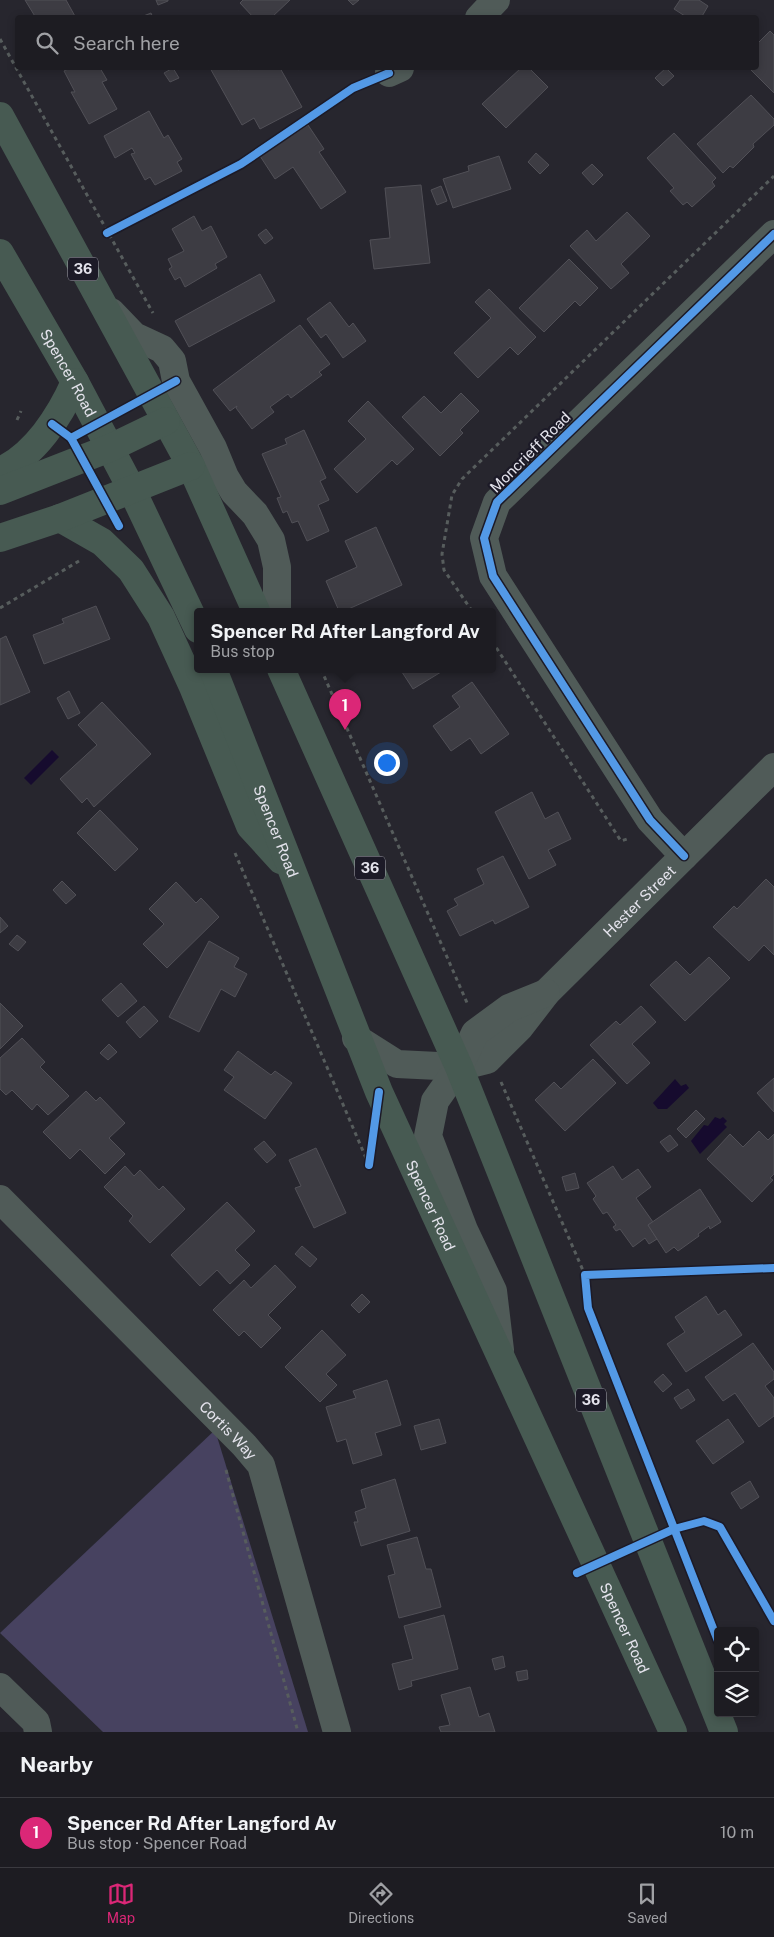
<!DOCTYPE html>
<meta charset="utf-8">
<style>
:root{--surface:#1d1c22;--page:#25252a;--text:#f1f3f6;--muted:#a0a1a5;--line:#3b3a40;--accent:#db2777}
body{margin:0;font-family:"Public Sans",sans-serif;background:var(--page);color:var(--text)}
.controls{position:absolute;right:15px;bottom:15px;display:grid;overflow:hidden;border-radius:5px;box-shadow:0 2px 8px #0003}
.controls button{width:45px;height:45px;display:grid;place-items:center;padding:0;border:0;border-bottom:1px solid var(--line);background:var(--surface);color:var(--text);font:25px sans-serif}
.you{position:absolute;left:386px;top:762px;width:18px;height:18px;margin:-12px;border:4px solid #fff;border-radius:50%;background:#1a73e8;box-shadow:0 0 0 8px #1a73e833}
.badge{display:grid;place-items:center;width:32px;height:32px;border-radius:50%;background:var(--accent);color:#fff;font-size:16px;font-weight:700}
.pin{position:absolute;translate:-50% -41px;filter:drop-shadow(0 1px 2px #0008)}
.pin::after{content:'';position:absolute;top:26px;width:18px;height:15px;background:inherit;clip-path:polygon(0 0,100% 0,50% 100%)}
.popup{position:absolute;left:194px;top:608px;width:302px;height:65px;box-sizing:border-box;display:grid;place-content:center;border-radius:5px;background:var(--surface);filter:drop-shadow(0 1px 4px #0005);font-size:16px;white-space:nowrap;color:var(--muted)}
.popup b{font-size:19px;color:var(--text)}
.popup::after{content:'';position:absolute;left:50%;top:100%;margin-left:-10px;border:10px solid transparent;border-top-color:var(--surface)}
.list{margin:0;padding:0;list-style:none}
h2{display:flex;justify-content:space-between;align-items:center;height:65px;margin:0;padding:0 20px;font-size:21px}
h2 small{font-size:16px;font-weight:400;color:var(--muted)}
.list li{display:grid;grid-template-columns:32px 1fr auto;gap:15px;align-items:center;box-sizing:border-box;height:70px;padding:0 20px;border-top:1px solid var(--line)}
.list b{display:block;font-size:19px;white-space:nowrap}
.list p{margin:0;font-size:16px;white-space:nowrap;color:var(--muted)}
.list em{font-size:16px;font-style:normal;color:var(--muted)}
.icon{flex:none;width:28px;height:28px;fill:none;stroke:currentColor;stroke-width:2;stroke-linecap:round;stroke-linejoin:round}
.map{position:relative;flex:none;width:774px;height:1732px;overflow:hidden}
.search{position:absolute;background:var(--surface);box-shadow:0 2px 8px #0003;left:15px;right:15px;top:15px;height:55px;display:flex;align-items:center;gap:12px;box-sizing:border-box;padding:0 18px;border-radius:5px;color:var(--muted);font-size:19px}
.sheet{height:135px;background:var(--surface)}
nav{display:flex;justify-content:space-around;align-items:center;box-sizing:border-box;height:70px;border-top:1px solid var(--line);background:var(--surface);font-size:14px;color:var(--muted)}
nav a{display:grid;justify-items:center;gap:2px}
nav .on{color:var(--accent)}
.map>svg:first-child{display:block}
.green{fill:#474260}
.water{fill:#160b2e}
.building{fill:#3d3c43;stroke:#515057}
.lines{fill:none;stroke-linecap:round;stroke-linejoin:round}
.path{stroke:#575d5d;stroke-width:3;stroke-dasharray:4 4;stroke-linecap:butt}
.minor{stroke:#505b58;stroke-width:28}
.major{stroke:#475a52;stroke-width:28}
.cycleway-casing{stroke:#1c1a27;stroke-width:11}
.cycleway{stroke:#5399e6;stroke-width:8}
.labels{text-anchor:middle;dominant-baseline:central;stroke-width:4.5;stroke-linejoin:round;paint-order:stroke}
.shield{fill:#1c1a27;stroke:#a8a7b1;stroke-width:1}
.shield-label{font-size:14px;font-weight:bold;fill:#e4e3ec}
.street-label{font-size:15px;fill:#e4e3ec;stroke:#1c1a27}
</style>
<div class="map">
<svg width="774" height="1732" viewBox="0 0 774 1732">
<rect width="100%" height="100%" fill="#27262e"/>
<!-- green -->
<polygon class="green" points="215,1430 308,1732 103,1732 0,1633"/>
<!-- water -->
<g class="water">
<polygon points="52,750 59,757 31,785 24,778"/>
<polygon points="675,1079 681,1086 686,1084 689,1088 667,1109 658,1109 653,1103"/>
<polygon points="715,1117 720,1119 723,1117 727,1121 724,1124 727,1127 700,1154 691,1141 704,1125 708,1126"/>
</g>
<!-- building -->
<g class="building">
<polygon points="25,0 66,0 76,18 36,18"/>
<polygon points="156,0 168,0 168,1 158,5"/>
<polygon points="243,0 290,0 271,18 254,18 240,3"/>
<polygon points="348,0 359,0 353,5"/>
<polygon points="680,0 699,0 708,6 701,18 688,18 674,9"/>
<polygon points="151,13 153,18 141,17"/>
<polygon points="770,31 774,35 774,93 749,68 756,68 756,45"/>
<polygon points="70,68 100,68 107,80 102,82 117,109 89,124 71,92 75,92 64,71"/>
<polygon points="173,68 179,78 170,82 164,73"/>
<polygon points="210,68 237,68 238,70 243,68 280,68 302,107 260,129 254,118 242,125"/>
<polygon points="521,68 529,68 548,87 506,128 482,104"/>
<polygon points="666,68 674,76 663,86 655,78"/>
<polygon points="751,95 774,119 774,125 753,144 754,147 733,168 730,166 723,173 697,144"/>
<polygon points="149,111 164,138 168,135 182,159 177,162 182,171 155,185 150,177 145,180 131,154 135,153 132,148 115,158 104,136"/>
<polygon points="308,125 324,149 319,152 346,192 321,209 293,167 275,179 260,156"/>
<polygon points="674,133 716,178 712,182 715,186 692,207 687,202 683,205 670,191 674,188 647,158"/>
<polygon points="536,153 549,165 540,174 528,162"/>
<polygon points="499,156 511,189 453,208 443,179 469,171 468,166"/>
<polygon points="592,164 603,175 593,185 582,173"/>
<polygon points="421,185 430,263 374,269 370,240 390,238 385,188"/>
<polygon points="441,186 447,201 437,205 431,190"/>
<polygon points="627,212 650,236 621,264 629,273 611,289 570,246 587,230 596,241"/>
<polygon points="194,216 202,231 211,226 227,257 215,264 217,268 185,287 180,277 175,280 169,269 172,267 168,259 184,251 172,229"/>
<polygon points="266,229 273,238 265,244 258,235"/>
<polygon points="569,259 598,288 580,306 575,301 544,332 519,308"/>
<polygon points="260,274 275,301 189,347 175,321"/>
<polygon points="489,289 536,337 518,355 510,347 478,378 454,353 491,318 475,302"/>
<polygon points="330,302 349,327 353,323 366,341 343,358 326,334 321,338 307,319"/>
<polygon points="300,325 330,364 319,372 322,375 291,398 288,394 270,407 274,412 252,429 236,408 237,406 230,411 213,390"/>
<polygon points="461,393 479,411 460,430 463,433 440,456 402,417 424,396 441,413"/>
<polygon points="368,401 414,449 397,465 392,460 357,493 334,469 366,439 348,421"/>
<polygon points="304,430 326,478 320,481 329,500 318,505 329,531 307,541 298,521 292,523 287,511 283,513 277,498 281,497 262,454 287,444 285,439"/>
<polygon points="376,527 402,585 344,611 339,611 326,581 357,567 345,541"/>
<polygon points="96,606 110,639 44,664 33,635 64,623 62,619"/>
<polygon points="6,636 30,692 0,705 0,639"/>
<polygon points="400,669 446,669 413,689"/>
<polygon points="472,682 509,734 481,754 470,738 451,751 433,726 460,707 452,696"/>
<polygon points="69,691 80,713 68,719 57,698"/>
<polygon points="102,702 151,754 94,807 87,798 82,803 60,779 97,745 78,725"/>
<polygon points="532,792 545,819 558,812 571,839 548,850 556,865 529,879 495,812"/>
<polygon points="100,810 138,849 115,871 77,833"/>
<polygon points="503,856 529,907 495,924 493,920 460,936 447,911 458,905 454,899 484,884 477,869"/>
<polygon points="766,879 774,887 774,955 764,945 749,961 713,927 734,906 737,909"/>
<polygon points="62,881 76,895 66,904 53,890"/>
<polygon points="176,882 196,903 201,898 219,917 167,968 143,944 164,924 149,909"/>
<polygon points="0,917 8,926 0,933"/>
<polygon points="17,935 26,942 18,951 9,944"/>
<polygon points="209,941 239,958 234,967 247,974 235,997 221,989 199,1032 169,1017"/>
<polygon points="709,957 730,978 685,1021 650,985 676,961 690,975"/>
<polygon points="121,983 137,1001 118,1017 102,1000"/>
<polygon points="0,1003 23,1026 0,1049"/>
<polygon points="144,1006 158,1021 140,1038 126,1022"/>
<polygon points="641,1006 656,1022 632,1044 650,1063 627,1084 590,1045 616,1021 620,1025"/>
<polygon points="22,1038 45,1062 40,1067 69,1096 48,1115 37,1104 32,1110 12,1090 6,1095 0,1089 0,1058"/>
<polygon points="109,1044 117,1052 108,1060 100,1053"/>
<polygon points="238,1051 271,1075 275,1071 292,1083 265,1119 224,1090 234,1077 224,1070"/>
<polygon points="593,1059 616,1083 565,1131 535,1100 554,1082 561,1089"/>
<polygon points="774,1078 774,1112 757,1093"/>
<polygon points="86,1091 96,1101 100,1097 125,1123 109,1138 125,1154 105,1174 80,1149 70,1159 43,1132"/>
<polygon points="696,1110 705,1119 686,1138 677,1129"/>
<polygon points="759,1131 768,1140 774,1134 774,1174 770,1178 773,1180 752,1202 707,1159 730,1134 743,1147"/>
<polygon points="670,1135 678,1145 668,1152 660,1142"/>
<polygon points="264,1141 276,1155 267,1163 254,1149"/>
<polygon points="316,1148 346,1213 314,1228 295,1188 301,1186 289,1160"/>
<polygon points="125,1166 134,1176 140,1170 159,1190 163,1186 185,1209 150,1243 129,1221 133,1216 104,1187"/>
<polygon points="613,1166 622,1180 638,1169 651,1187 636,1198 653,1222 648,1225 657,1239 649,1244 645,1238 633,1247 620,1229 616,1231 613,1227 616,1225 607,1212 603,1214 593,1199 596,1196 587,1183"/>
<polygon points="575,1173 579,1188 566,1191 562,1177"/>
<polygon points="700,1189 721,1222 710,1229 709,1226 698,1234 699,1236 678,1251 674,1247 666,1253 648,1225"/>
<polygon points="227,1202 255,1231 235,1250 250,1265 230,1284 217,1270 200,1286 171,1255"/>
<polygon points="302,1246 317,1259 310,1267 295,1254"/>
<polygon points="275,1265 296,1287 268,1315 281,1328 261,1348 244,1331 239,1336 213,1310 244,1280 251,1288"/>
<polygon points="362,1294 370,1302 359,1313 351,1305"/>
<polygon points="706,1296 718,1315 725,1310 742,1335 686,1372 667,1344 685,1332 675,1317"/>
<polygon points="322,1330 346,1355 326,1374 337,1385 320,1402 285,1367"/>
<polygon points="753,1343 774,1372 774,1379 765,1386 774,1398 774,1416 759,1427 735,1393 723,1401 705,1377"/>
<polygon points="663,1374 672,1384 663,1392 654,1382"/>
<polygon points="387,1380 401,1425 375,1433 382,1455 353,1464 346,1439 337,1442 326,1407 356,1398 353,1391"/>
<polygon points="688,1389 695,1400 681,1409 674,1398"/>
<polygon points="439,1419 446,1443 421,1450 414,1426"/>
<polygon points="728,1419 744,1442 713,1464 696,1441"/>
<polygon points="395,1479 410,1531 361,1546 354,1522 358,1522 355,1512 366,1508 361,1490"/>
<polygon points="750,1481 759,1497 741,1509 731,1493"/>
<polygon points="417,1537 426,1569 431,1569 441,1607 399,1618 388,1576 395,1574 387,1545"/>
<polygon points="444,1615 458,1669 411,1681 412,1686 399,1690 392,1664 413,1659 404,1626"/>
<polygon points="503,1656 505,1667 495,1670 492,1659"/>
<polygon points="527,1670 528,1679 518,1681 516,1672"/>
<polygon points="470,1687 479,1717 489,1713 495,1732 441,1732 439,1727 450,1725 441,1695"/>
</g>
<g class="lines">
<!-- path -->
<g class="path">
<polyline points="0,39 153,313"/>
<polyline points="17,420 21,411"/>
<polyline points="0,608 79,561"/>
<polyline points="472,611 444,570 442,554 452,495 462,479 774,176"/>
<polyline points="492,641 621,841 630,838"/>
<polyline points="321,669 468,1005"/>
<polyline points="235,853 369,1165"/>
<polyline points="501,1082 585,1275"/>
<polyline points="226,1470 298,1732"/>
</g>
<!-- minor -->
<g class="minor">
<polyline points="479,18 496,0"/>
<polyline points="389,73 400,68"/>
<polyline points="111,312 134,336 162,349 172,361 176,381 213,448 225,477 234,492 255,514 271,540 277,567 277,611"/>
<polyline points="684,856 650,820 493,576 484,538 497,502 774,234"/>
<path id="s1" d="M356 1038 397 1064 459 1067 487 1060 520 1027 547 992 774 767"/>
<path id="s2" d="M0 1199 244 1445 261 1465 337 1732"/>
<polyline points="500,1350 493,1291 464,1230 428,1136 435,1101 459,1067 475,1033 509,1008 546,993"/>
<polyline points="0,1687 36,1722 38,1732"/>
</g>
<!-- major -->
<g class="major">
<polyline points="0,116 191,466 256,611"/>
<path id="s3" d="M0 253 75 382 131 488 198 629"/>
<path d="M0 471C35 455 60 416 75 382"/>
<polyline points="0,491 110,448 166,421"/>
<polyline points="60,518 102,542 131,570 161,617 193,687 250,826 281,860"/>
<polyline points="0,538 60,518 191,466"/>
<path id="s4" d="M213 669 379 1092 673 1732"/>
<polyline points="281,669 459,1067 724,1732"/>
</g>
<defs>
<g id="cycleway">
<polyline points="107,233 241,164 353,88 389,73"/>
<polyline points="52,424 71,438 119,526"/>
<polyline points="71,438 176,381"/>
<polyline points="684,856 650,820 493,576 484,538 497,502 774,234"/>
<polyline points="369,1165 379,1092"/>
<polyline points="577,1573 674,1529 704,1521 720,1527 774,1621"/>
<polyline points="718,1641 588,1308 585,1275 774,1268"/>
</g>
</defs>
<!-- cycleway casing -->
<use href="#cycleway" class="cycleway-casing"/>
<!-- cycleway -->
<use href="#cycleway" class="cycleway"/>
</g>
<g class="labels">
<!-- shield labels -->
<g class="shield">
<rect x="68" y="257.5" width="30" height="23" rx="4"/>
<rect x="355" y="856.5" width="30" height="23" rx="4"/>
<rect x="576" y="1388.5" width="30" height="23" rx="4"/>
</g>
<g class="shield-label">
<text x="83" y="269">36</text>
<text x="370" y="868">36</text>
<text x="591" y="1400">36</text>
</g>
<!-- street labels -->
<g class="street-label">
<text stroke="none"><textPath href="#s3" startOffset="138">Spencer Road</textPath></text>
<text transform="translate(530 452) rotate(-45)">Moncrieff Road</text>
<text stroke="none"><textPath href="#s4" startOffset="174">Spencer Road</textPath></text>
<text stroke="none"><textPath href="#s1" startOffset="360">Hester Street</textPath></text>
<text stroke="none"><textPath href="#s4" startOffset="579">Spencer Road</textPath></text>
<text stroke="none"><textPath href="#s2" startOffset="325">Cortis Way</textPath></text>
<text stroke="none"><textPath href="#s4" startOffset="1044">Spencer Road</textPath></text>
</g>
</g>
</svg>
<div class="controls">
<button><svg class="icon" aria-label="locate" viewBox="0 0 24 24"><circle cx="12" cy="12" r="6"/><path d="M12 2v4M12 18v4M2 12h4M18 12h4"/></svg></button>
<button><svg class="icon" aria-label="layers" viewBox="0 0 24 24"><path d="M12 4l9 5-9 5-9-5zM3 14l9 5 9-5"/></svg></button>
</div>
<div class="you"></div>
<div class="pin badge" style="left:345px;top:730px">1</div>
<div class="popup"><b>Spencer Rd After Langford Av</b>Bus stop</div>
<div class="search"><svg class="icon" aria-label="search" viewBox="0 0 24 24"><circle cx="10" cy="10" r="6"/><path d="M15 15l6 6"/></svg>Search here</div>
</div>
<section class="sheet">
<h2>Nearby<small></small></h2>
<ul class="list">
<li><span class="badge">1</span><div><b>Spencer Rd After Langford Av</b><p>Bus stop · Spencer Road</p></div><em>10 m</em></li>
</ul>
</section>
<nav>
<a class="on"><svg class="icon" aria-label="map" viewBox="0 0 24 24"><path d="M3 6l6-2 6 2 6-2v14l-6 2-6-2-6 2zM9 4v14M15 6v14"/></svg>Map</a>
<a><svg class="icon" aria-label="directions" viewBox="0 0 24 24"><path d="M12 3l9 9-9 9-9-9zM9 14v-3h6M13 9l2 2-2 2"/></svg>Directions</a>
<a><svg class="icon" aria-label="saved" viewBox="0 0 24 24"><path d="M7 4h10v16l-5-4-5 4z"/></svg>Saved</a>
</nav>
